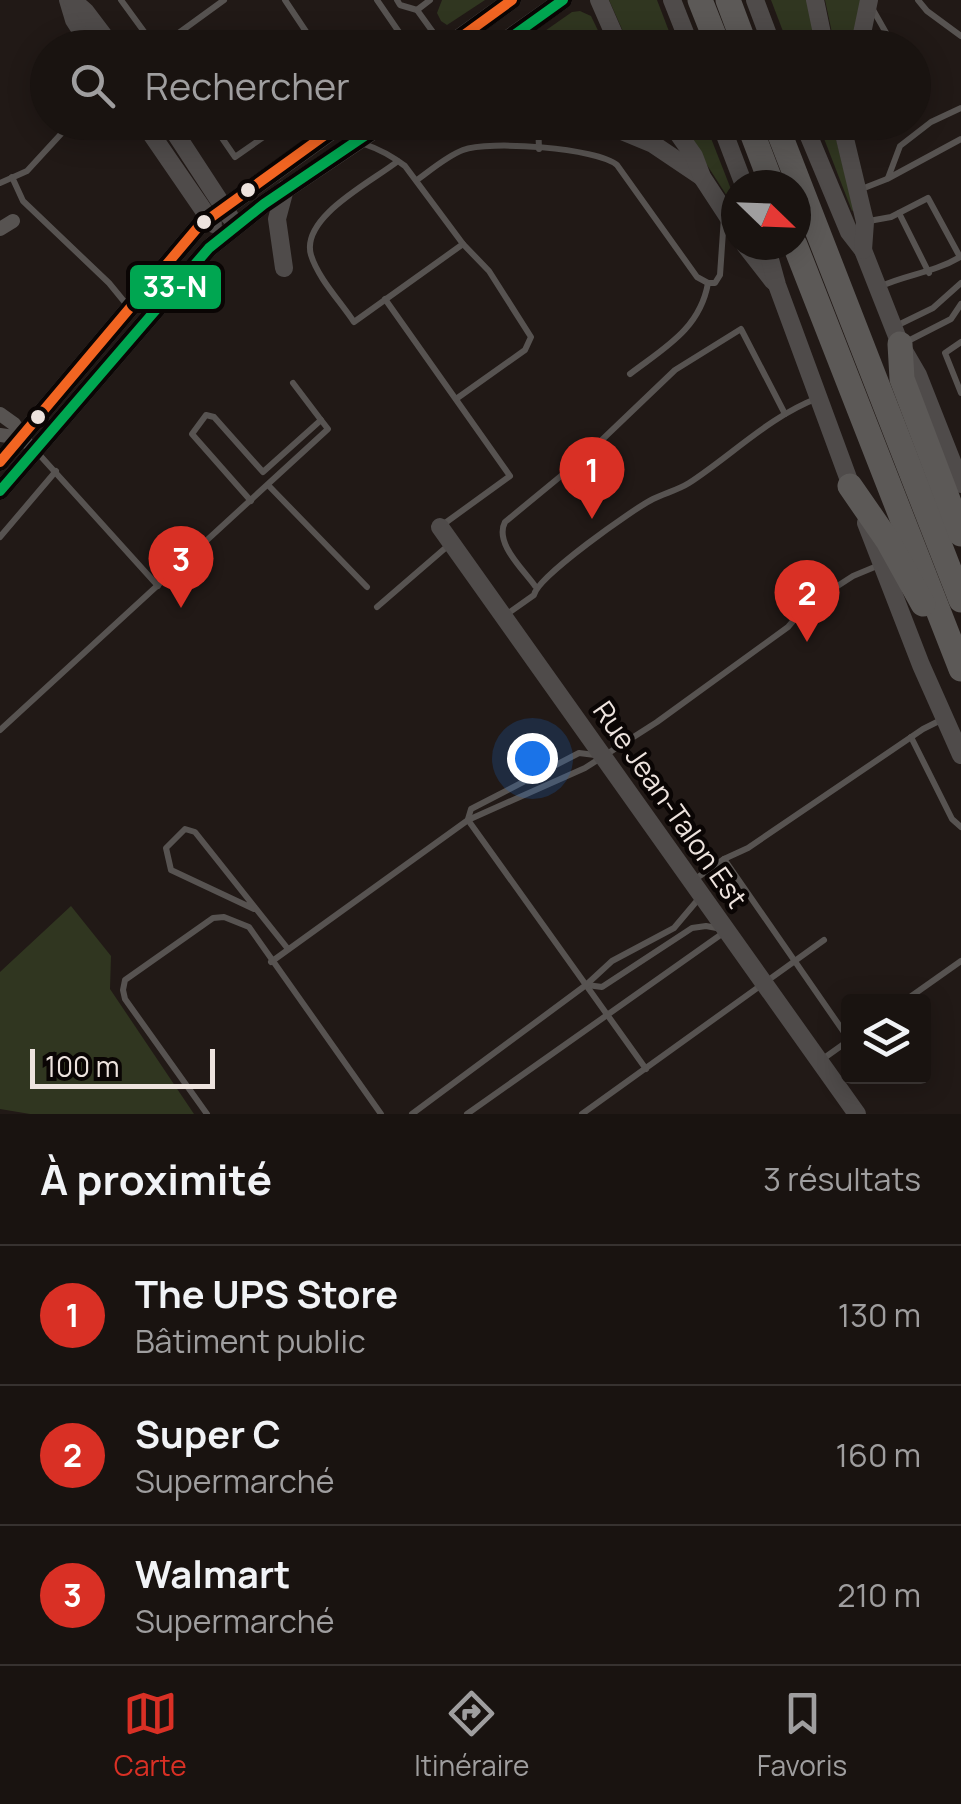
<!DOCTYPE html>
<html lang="fr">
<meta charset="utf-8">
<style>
:root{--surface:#191310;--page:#26201e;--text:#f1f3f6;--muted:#9f9e9f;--line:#373230;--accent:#d93025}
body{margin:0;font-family:Manrope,sans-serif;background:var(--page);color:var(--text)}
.controls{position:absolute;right:30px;bottom:30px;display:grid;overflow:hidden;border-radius:10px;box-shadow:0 5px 25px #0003}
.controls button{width:90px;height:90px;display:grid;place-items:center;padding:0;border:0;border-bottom:2px solid var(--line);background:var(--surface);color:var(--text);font:50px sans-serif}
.compass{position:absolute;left:721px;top:170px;width:90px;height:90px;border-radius:50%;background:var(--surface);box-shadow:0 5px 25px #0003;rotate:113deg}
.scale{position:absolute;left:30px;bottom:25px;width:185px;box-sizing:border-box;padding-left:10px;border:5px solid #ede3de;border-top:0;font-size:28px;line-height:35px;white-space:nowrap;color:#ede3de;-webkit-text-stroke:8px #0a0504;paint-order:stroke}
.you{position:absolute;left:532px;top:758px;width:35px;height:35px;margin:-25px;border:8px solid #fff;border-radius:50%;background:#1a73e8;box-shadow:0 0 0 15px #1a73e833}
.badge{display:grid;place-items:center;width:65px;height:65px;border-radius:50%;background:var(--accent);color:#fff;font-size:32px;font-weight:700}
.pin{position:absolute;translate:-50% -82px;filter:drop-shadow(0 2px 5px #0008)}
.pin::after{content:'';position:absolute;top:52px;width:35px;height:30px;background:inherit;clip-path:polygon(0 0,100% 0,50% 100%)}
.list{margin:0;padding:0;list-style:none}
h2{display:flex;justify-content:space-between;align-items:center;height:130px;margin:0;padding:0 40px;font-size:42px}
h2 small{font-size:32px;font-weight:400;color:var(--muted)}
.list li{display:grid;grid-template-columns:65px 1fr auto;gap:30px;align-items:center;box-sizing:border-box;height:140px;padding:0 40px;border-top:2px solid var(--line)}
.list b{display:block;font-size:38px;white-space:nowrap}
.list p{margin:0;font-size:32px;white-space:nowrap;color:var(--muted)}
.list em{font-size:32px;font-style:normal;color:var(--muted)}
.icon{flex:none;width:55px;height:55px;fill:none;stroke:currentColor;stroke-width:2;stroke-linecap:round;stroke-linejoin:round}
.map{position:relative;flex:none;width:961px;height:1114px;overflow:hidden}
.search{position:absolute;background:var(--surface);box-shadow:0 5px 25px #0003;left:30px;right:30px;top:30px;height:110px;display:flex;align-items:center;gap:25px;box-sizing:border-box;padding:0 35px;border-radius:55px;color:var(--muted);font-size:38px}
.sheet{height:550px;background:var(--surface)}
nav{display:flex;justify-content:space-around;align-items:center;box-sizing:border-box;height:140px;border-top:2px solid var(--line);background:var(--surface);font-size:28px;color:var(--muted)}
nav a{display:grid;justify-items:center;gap:5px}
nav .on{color:var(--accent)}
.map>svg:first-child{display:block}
.green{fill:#303620}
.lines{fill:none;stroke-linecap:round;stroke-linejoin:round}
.service{stroke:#575351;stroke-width:6}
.minor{stroke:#575351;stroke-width:14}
.secondary{stroke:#4f4b4a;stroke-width:18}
.motorway{stroke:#5c5957;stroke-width:25}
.bus-1-casing{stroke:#0a0504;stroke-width:18}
.bus-2-casing{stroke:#0a0504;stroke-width:18}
.bus-1{stroke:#00a651;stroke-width:10}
.bus-2{stroke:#f26522;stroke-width:10}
.bus-dot{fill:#ede3de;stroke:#0a0504;stroke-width:4}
.labels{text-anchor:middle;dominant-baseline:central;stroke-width:9;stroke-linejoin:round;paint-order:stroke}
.street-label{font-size:28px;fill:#ede3de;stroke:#0a0504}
.line-badge{stroke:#0a0504;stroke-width:4}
.badge-label{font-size:28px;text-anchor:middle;font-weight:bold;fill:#fff}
</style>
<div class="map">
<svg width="961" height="1114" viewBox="0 0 961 1114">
<rect width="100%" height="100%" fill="#211916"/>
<!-- green -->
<g class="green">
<polygon points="442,0 485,0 447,25 441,21 437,13"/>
<polygon points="609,0 657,0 675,47 630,47"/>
<polygon points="771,0 807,0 817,47 789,47"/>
<polygon points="825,0 862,0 852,47 835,47"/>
<polygon points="580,11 591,16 606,47 522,47 572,12"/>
<polygon points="680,123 705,123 736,202 736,210"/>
<polygon points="818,123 832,123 854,210 852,211"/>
<polygon points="71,906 111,956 110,989 194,1114 30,1114 0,1109 0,972"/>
</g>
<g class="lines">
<!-- service -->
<g class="service">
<polyline points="121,0 156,48"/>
<polyline points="285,0 317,48"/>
<polyline points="377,0 410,48"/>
<polyline points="397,0 400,5 417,10"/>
<polyline points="430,0 417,10 443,46"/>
<polyline points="918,0 927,11 961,36"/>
<polyline points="872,8 889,38 887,48"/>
<polyline points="158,48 224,0"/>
<polyline points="211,122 235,157 285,122"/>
<polyline points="538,122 539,149"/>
<polyline points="847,139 864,122"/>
<path d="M364 144C379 149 392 156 405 166L463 244 354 322C340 301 318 278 311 255 300 217 373 181 398 161"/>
<polyline points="12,177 23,201 109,283 127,305"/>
<polyline points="888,178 900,146 931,122 961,108"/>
<path d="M417 180C431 170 447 156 463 150 488 140 598 148 617 165L697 277 708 283"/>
<polyline points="0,183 27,171 72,122"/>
<polyline points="859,190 887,179 961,139"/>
<polyline points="899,213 929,273"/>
<path d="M869 221 891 217 928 198 960 257C933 273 907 274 879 287"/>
<polyline points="385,299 510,476 441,526"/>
<polyline points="896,326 933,308 961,283"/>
<polyline points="906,342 951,319 961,304"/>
<polyline points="961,342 945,353 961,393"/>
<path d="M630 374C664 348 700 329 708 283H715L720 275 724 217"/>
<polyline points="456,399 525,350 531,337 489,271 463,244"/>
<polyline points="36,451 158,586"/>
<polyline points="268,485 367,587"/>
<polyline points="251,501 192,434 206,415 214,417 263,472 321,420 293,383"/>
<polyline points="0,537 56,471"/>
<path d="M535 586C523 569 494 543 505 522L584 457 675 370 741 329 785 414"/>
<polyline points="377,607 450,544"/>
<path d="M507 614 534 595C537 577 633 509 653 499 665 493 678 490 689 483 732 455 770 416 818 398"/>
<polyline points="0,730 328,429 321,420"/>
<polyline points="911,737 952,819 961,827"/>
<polyline points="468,819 471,809 579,753 595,755"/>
<polyline points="468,820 646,1069"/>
<polyline points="724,859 848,1038"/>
<polyline points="694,880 724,859 748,848 923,729 943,719"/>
<polyline points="254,909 171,870 166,848 185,829 195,832 288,949"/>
<polyline points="271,962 468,820 585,768 657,722 788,627 805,607 853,576 877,566"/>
<polyline points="587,985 602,987 692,928 706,926 722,929"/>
<polyline points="903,1002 961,961"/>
<polyline points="820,1061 848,1041"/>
<polyline points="207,1114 125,999 123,990 125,980 213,918 224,917 249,927 381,1114"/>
<polyline points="412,1114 586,985 612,961 674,928 701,896"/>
<polyline points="467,1114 726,931"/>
<polyline points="582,1114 824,940"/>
</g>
<!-- minor -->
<g class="minor">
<polyline points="0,229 13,221"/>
<polyline points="0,414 14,424 26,442"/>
<polyline points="0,435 21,438"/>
</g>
<!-- secondary -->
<g class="secondary">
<polyline points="68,0 74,20 92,48"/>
<polyline points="72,0 85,11 113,48"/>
<polyline points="599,0 620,48"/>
<polyline points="672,0 691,48"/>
<polyline points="755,0 773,48"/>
<polyline points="815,0 825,48"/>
<polyline points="445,48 512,0"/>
<polyline points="495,48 563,0"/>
<polyline points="859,48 869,0"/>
<polyline points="143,122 213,224"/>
<polyline points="168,122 230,217"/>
<polyline points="600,122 653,144 702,177"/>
<polyline points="670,122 694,156 702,177 736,229"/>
<polyline points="720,122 744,185"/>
<polyline points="803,122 849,232 863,250 900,344 918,375 961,484"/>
<polyline points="841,122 865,222 863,250"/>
<polyline points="745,245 773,281"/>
<polyline points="766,245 777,285 854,494"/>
<polyline points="284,268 277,219 285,189"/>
<polyline points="0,462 199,226 344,122"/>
<polyline points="0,491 209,248 264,204 386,122"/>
<polyline points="866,523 921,665 961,755"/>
<polyline points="440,527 857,1114"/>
</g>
<!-- motorway -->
<g class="motorway">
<polyline points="700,0 719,48"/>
<polyline points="728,0 746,48"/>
<polyline points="748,122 772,185"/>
<polyline points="775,122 961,600"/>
<polyline points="795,245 961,669"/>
<polyline points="900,344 902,379 961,534"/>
<polyline points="850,486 888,541 923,604"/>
</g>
<defs>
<g id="bus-1">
<polyline points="496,48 563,0"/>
<polyline points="0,491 209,248 264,204 385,122"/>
</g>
<g id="bus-2">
<polyline points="446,48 512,0"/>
<polyline points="0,462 199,226 343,122"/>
</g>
</defs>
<!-- bus-1 casing -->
<use href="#bus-1" class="bus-1-casing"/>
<!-- bus-2 casing -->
<use href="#bus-2" class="bus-2-casing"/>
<!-- bus-1 -->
<use href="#bus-1" class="bus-1"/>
<!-- bus-2 -->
<use href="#bus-2" class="bus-2"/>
</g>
<!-- markers -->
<g class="bus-dot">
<circle cx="248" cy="190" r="9"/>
<circle cx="204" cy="222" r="9"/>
<circle cx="38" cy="417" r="9"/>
</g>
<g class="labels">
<!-- street labels -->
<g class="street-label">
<text transform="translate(671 804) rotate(55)">Rue Jean-Talon Est</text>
</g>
</g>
<rect class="line-badge" x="128" y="263" width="95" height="48" rx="10" fill="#00a651"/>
<g class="badge-label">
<text x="175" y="297">33-N</text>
</g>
</svg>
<div class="controls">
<button><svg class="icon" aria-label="layers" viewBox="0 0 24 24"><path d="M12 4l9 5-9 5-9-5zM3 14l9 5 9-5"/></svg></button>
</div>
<svg class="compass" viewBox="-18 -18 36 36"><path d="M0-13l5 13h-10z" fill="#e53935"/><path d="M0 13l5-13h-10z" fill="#9f9e9f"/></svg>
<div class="scale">100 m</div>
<div class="you"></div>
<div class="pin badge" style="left:592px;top:519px">1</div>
<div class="pin badge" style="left:807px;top:642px">2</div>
<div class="pin badge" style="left:181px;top:608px">3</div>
<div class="search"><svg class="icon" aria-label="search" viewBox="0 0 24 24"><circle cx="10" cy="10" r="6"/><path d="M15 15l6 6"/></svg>Rechercher</div>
</div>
<section class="sheet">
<h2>À proximité<small>3 résultats</small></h2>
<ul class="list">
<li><span class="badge">1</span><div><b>The UPS Store</b><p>Bâtiment public</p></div><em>130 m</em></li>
<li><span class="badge">2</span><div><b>Super C</b><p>Supermarché</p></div><em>160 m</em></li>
<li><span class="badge">3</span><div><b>Walmart</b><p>Supermarché</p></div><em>210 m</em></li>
</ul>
</section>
<nav>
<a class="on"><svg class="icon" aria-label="map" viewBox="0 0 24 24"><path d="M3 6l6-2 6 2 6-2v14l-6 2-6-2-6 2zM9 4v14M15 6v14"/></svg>Carte</a>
<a><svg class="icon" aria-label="directions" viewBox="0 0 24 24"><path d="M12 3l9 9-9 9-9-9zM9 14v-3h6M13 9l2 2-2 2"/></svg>Itinéraire</a>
<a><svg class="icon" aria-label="saved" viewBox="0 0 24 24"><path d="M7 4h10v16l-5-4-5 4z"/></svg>Favoris</a>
</nav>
